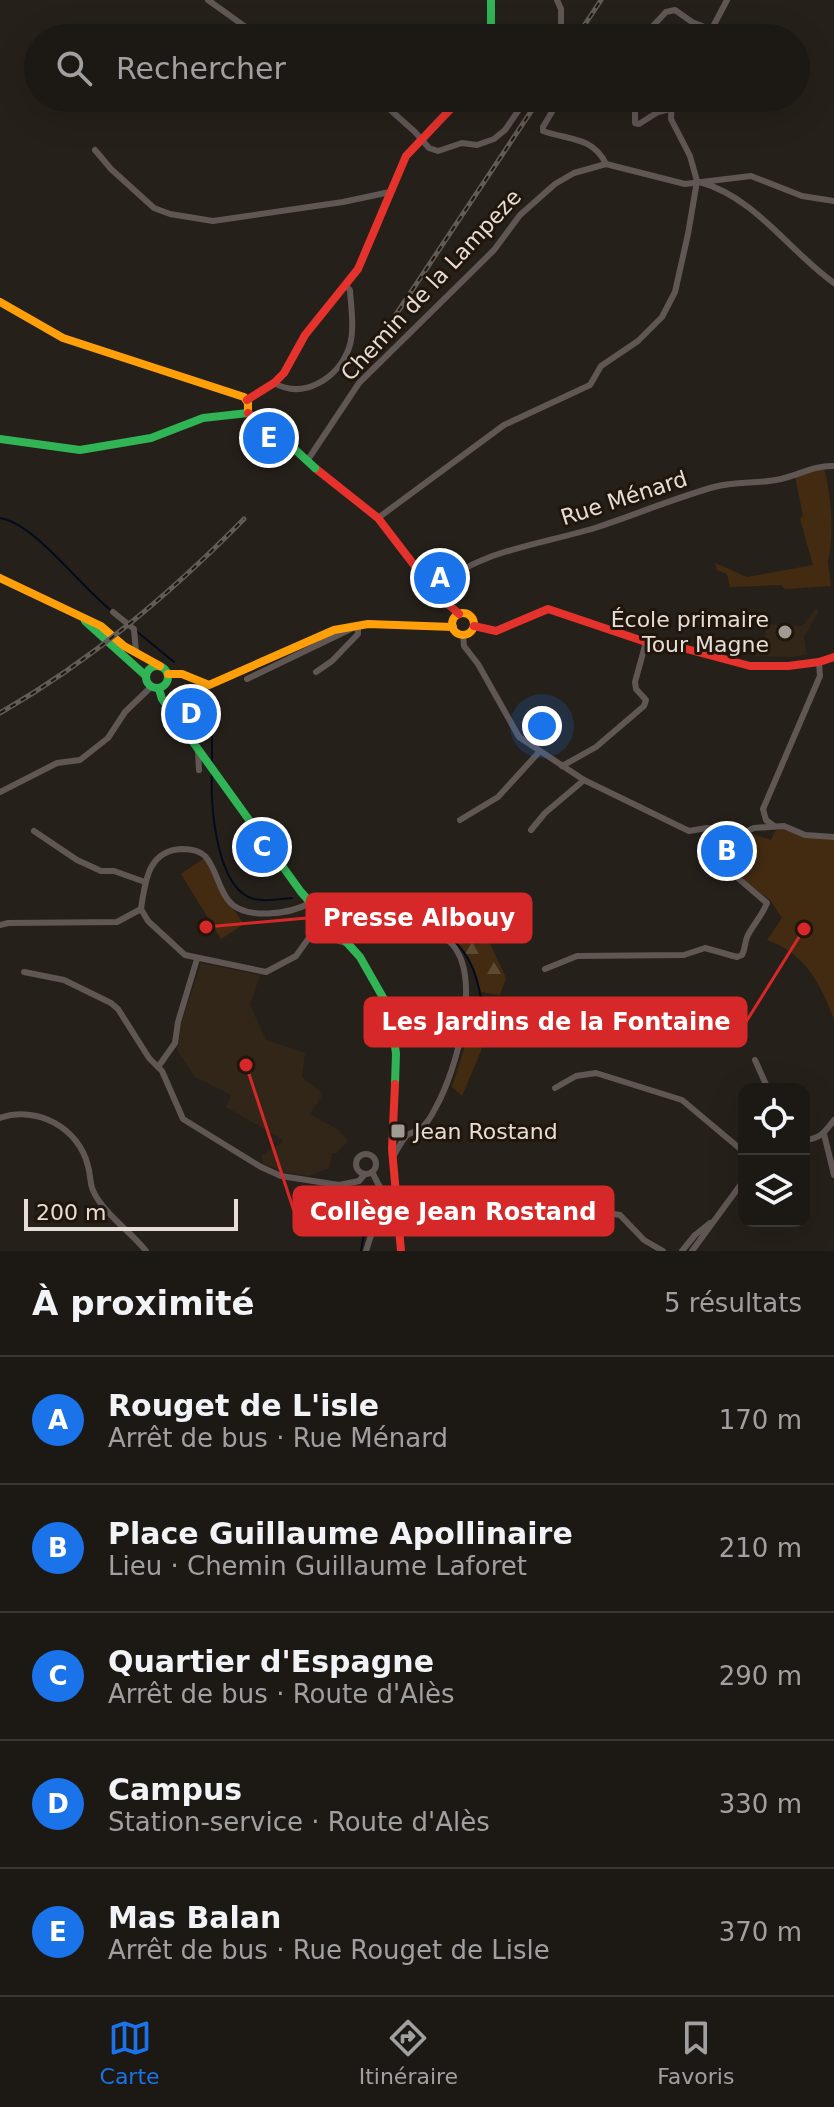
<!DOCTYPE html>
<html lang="fr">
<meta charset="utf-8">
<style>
:root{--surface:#1c1814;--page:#292522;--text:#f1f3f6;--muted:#a0a0a0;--line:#3a3734;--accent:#1a73e8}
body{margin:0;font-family:"DejaVu Sans",sans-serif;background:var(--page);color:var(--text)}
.controls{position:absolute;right:24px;bottom:24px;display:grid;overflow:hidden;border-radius:16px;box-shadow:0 8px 32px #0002}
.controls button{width:72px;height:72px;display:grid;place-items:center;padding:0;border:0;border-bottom:2px solid var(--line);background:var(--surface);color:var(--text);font:40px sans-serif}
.scale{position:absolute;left:24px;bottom:20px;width:214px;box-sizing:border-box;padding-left:8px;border:4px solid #e5ddd6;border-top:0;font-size:22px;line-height:28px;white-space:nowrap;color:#e5ddd6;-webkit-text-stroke:6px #21160c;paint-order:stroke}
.you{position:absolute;left:542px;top:726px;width:28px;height:28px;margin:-20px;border:6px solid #fff;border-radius:50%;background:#1a73e8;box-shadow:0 0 0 12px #1a73e833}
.badge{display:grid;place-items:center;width:52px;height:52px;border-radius:50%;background:var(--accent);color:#fff;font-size:26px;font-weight:700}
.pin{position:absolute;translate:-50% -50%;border:4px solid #fff;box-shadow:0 2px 8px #0006}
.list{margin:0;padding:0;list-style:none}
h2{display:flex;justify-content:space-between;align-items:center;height:104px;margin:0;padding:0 32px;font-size:34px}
h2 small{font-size:26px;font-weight:400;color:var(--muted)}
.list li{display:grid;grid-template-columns:52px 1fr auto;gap:24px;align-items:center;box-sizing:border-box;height:128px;padding:0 32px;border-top:2px solid var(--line)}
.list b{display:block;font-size:30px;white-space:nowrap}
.list p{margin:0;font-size:26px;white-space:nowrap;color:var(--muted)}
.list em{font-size:26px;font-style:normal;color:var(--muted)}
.icon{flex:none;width:44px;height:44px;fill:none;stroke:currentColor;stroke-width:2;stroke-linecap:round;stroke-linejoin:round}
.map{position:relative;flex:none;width:834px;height:1251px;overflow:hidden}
.search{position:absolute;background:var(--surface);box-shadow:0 8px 32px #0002;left:24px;right:24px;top:24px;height:88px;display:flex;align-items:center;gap:20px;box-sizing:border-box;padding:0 28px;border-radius:44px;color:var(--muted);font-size:30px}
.sheet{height:744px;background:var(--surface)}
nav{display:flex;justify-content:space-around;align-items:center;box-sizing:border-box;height:112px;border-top:2px solid var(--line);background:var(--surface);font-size:22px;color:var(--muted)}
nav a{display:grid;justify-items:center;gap:4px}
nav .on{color:var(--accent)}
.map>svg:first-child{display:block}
.education{fill:#322619}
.green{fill:#432b12}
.forest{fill:url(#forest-firs)}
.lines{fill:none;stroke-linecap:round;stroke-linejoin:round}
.stream{stroke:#030b1d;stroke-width:2}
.street{stroke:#605755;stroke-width:6}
.fast{stroke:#30b455;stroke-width:8}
.slow{stroke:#ff9f0a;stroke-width:8}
.jam{stroke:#e5322d;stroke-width:8}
.rail-casing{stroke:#625c56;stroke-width:5}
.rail{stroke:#21160c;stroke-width:2;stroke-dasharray:6;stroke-linecap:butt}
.fast-bridge{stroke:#30b455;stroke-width:8}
.poi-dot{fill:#a29b94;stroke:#21160c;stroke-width:3}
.labels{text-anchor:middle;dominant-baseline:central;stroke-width:6;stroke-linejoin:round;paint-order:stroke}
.street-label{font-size:22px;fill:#e5ddd6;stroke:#21160c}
.poi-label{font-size:22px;fill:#e5ddd6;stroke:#21160c;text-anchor:end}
.leader{fill:none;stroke:#d62828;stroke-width:3}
.callout-dot{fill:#d62828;stroke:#21160c;stroke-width:3}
.callout{fill:#d62828;stroke:#d62828;stroke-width:3}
.callout-label{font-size:24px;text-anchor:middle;font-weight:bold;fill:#fff}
</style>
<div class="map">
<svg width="834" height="1251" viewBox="0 0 834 1251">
<defs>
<pattern id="forest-firs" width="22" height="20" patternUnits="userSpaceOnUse" patternTransform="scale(2)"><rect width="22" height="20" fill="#432b12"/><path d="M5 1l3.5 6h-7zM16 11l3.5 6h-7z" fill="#5e4934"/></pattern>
</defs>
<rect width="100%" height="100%" fill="#26201a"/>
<!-- education -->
<g class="education">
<polygon points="816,609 819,611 804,637 807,654 793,657 755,656 769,624 802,626"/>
<polygon points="201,963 260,975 250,1005 266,1040 305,1053 302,1077 323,1094 310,1114 339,1130 348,1141 337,1153 332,1153 329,1168 309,1176 284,1172 263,1163 262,1155 283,1142 282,1139 226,1107 231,1095 195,1077 177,1050 181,1024"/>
</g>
<!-- green -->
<g class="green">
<path d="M824 469C832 497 834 537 828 562L831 586 785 589 781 585 730 587 727 574 717 570 715 563 747 577 813 565 800 519 803 516 795 476Z"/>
<path d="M784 828 834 839V1019C820 983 805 953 767 940L782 918 770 900 728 868 739 838 750 833 771 840 775 831Z"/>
<polygon points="206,857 229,903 244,924 221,939 181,874"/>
<polygon points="363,912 393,916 409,924 400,942 354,928"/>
<polygon points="484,1033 481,1051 462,1096 452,1087 469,1034"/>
</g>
<!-- forest -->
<polygon class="forest" points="474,910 506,978 500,995 481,992 469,958 451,933"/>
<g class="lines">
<!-- stream -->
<g class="stream">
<path d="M0 518C36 524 80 587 112 611"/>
<polyline points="135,630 174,662"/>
<polyline points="203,698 212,727 212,764"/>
<path d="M212 774C210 807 217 890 254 899 266 902 281 899 292 898"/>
<path d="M307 896C319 894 327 900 338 900 368 901 408 909 434 927"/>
<path d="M452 940C471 955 477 977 481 998"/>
<polyline points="361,1251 364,1234 377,1206"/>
</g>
<!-- street -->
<g class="street">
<polyline points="208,0 261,38"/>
<polyline points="557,0 561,9 561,38"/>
<polyline points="641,28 651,28 666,12 675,10 692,22 712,30"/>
<polyline points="707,38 727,0"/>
<polyline points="377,98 415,132 429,148 438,151 462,143 477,145 494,139 505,130 527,98"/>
<path d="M560 98 543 127V131C567 140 593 136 606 164L685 184 751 176 802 196 834 201"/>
<polyline points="641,98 635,111 635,123 639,124 658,112 670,109"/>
<polyline points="95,150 111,169 154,208 170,214 213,221 343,202 390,192"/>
<path d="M700 182C756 198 789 251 834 283"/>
<path d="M274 383C304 400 338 378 349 348 355 331 351 307 350 290L346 286"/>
<polyline points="307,461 359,383 494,250 520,215 555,184 574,173 606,164"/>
<polyline points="378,518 504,425 590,385 601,366 638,341 662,317 675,292 688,234 697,181 690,156 671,119 672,98"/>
<path d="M434 591C474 550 545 544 598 527 637 514 675 498 714 487 736 481 759 484 781 479 799 475 815 465 834 466"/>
<polyline points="113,612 134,629 136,652"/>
<polyline points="463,634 464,646 478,664 519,737 584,780 689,831 707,828 740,834 754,828 784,826 805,835 834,837"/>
<polyline points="316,672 332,661 358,634 358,625"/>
<polyline points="247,679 355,627"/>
<polyline points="198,751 199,770"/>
<polyline points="562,766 596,747 644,706 646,700 636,689 635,682 646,642"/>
<polyline points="0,792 57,763 80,760 108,738 125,712 151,687"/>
<polyline points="460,820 498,797 540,751"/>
<polyline points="774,826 766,820 763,809 820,676 819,662"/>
<polyline points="531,830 545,813 584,780"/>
<polyline points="34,831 77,860 101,871 114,871 145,882"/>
<path d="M141 909C145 882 148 850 182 849 190 849 199 850 205 856 216 868 218 887 228 900 244 921 290 914 310 903"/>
<path d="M323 916C344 903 385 912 407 919 421 924 439 931 450 942 484 975 456 1071 436 1107 433 1113 428 1123 422 1127 418 1131 411 1132 406 1136 401 1142 397 1150 393 1157"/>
<polyline points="0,925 8,923 117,922 141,909 148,921 185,955 266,972 296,956 311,935 316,933 348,944"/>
<path d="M545 969 577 956 684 955 705 948 737 957 742 955C746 948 744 942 748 935 754 924 762 915 767 903L725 867 727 832"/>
<polyline points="24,972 64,980 111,1003 118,1009 149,1058 162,1071 183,1119 261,1167 281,1176 339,1185 359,1181 365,1174"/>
<polyline points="755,1060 768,1089"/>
<polyline points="158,1067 175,1043 178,1022 197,959"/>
<polyline points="555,1088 576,1076 596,1073 682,1100 744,1152"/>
<path d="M0 1118C37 1105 79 1128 88 1166 92 1181 88 1185 99 1201 111 1219 132 1233 146 1251"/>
<polyline points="824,1134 834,1175"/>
<path d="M804 1140C820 1139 825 1132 834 1120"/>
<circle cx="366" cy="1164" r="10"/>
<polyline points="561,1205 620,1215 644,1240 663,1251"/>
<polyline points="366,1251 384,1195 372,1172"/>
<polyline points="682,1251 695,1235 710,1223"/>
<polyline points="692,1251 744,1180"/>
</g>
<!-- fast -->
<g class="fast">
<polyline points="491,0 491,38"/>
<polyline points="0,439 80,450 151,438 203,418 248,413"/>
<polyline points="85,621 146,676"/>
<circle cx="157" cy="677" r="11"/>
<polyline points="159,689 162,699 301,892 360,957 385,1001 392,1021 396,1054 395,1084"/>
</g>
<!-- slow -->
<g class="slow">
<polyline points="0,302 63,338 244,397 248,403 248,413"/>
<polyline points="0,578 101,626 124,646 160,666"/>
<circle cx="463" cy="624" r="11"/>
<polyline points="168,674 182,674 209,685 334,630 368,624 453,627"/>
</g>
<!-- jam -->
<g class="jam">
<polyline points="247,400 274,383 284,373 305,335 358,269 406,156 461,98"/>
<polyline points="248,413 289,444"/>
<polyline points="315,468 378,518 434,591 459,614"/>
<polyline points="474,626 496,631 548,609 646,642 683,648 750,666 788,666 819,662 834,657"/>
<polyline points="395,1084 392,1149 401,1251"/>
</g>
<defs>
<g id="rail">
<polyline points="576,38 601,0"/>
<polyline points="365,361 540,98"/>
<path d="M0 713C92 660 170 594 244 519"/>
</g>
</defs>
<!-- rail casing -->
<use href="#rail" class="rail-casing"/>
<!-- rail -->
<use href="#rail" class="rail"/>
<!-- fast-bridge -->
<polyline class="fast-bridge" points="289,444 315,468"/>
</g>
<!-- markers -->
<g class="poi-dot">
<circle cx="785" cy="632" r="8"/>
<rect x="390" y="1123" width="16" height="16" rx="4"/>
</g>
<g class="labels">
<!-- street labels -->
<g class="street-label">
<text transform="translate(431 285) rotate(-47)">Chemin de la Lampeze</text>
<text transform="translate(624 498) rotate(-18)">Rue Ménard</text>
</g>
<!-- poi labels -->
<g class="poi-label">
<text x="769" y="619">École primaire<tspan x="769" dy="25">Tour Magne</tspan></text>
<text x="414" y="1131" text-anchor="start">Jean Rostand</text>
</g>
</g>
<!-- callouts -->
<path class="leader" d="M206 927L307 918M804 929L746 1022M246 1065L294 1211"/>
<g class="callout-dot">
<circle cx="206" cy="927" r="8"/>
<circle cx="804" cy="929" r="8"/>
<circle cx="246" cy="1065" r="8"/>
</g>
<g class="callout">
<rect x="307" y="894" width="224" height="48" rx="8"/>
<rect x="365" y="998" width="381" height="48" rx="8"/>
<rect x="294" y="1187" width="319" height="48" rx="8"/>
</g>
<g class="callout-label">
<text x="419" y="926">Presse Albouy</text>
<text x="556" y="1030">Les Jardins de la Fontaine</text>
<text x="453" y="1220">Collège Jean Rostand</text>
</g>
</svg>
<div class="controls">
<button><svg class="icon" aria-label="locate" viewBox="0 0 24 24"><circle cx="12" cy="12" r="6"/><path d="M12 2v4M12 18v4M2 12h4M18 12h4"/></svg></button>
<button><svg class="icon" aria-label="layers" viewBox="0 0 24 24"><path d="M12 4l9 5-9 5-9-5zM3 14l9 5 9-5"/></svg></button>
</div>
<div class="scale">200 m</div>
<div class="you"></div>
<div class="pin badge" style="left:440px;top:578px">A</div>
<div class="pin badge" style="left:727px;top:851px">B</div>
<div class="pin badge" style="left:262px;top:847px">C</div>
<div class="pin badge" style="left:191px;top:714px">D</div>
<div class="pin badge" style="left:269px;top:438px">E</div>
<div class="search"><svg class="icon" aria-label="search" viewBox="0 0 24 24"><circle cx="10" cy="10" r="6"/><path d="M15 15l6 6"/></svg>Rechercher</div>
</div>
<section class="sheet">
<h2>À proximité<small>5 résultats</small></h2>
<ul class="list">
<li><span class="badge">A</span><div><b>Rouget de L'isle</b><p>Arrêt de bus · Rue Ménard</p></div><em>170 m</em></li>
<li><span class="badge">B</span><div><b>Place Guillaume Apollinaire</b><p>Lieu · Chemin Guillaume Laforet</p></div><em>210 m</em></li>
<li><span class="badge">C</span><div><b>Quartier d'Espagne</b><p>Arrêt de bus · Route d'Alès</p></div><em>290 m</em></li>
<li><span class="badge">D</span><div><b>Campus</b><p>Station-service · Route d'Alès</p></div><em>330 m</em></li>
<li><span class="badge">E</span><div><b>Mas Balan</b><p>Arrêt de bus · Rue Rouget de Lisle</p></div><em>370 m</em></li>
</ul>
</section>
<nav>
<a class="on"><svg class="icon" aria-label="map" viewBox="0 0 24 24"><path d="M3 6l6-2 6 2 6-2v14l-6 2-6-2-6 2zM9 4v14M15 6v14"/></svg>Carte</a>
<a><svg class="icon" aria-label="directions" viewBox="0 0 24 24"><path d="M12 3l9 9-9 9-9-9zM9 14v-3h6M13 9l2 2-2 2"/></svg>Itinéraire</a>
<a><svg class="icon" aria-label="saved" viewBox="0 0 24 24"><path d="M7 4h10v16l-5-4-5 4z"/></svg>Favoris</a>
</nav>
